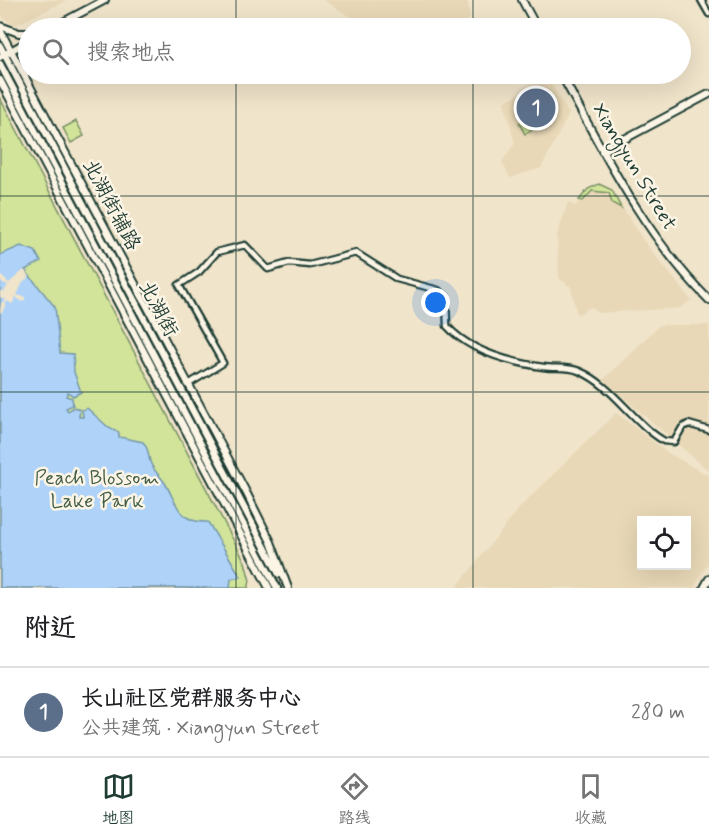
<!DOCTYPE html>
<html lang="zh">
<meta charset="utf-8">
<style>
:root{--surface:#fff;--page:#f2f2f2;--text:#202124;--muted:#757577;--line:#e0e0e0;--accent:#1f3d34}
body{margin:0;font-family:Mynerve,"LXGW WenKai TC",sans-serif;background:var(--page);color:var(--text)}
.controls{position:absolute;right:18px;bottom:18px;display:grid;overflow:hidden;border-radius:0px;box-shadow:0 6px 24px #0002}
.controls button{width:54px;height:54px;display:grid;place-items:center;padding:0;border:0;border-bottom:2px solid var(--line);background:var(--surface);color:var(--text);font:30px sans-serif}
.you{position:absolute;left:436px;top:303px;width:21px;height:21px;margin:-15px;border:4px solid #fff;border-radius:50%;background:#1a73e8;box-shadow:0 0 0 9px #1a73e833}
.badge{display:grid;place-items:center;width:39px;height:39px;border-radius:50%;background:var(--accent);color:#fff;font-size:20px;font-weight:700}
.pin{position:absolute;translate:-50% -50%;border:3px solid #fff;box-shadow:0 2px 6px #0006}
.list{margin:0;padding:0;list-style:none}
h2{display:flex;justify-content:space-between;align-items:center;height:78px;margin:0;padding:0 24px;font-size:26px}
h2 small{font-size:20px;font-weight:400;color:var(--muted)}
.list li{display:grid;grid-template-columns:39px 1fr auto;gap:18px;align-items:center;box-sizing:border-box;height:90px;padding:0 24px;border-top:2px solid var(--line)}
.list b{display:block;font-size:22px;white-space:nowrap}
.list p{margin:0;font-size:20px;white-space:nowrap;color:var(--muted)}
.list em{font-size:20px;font-style:normal;color:var(--muted)}
.icon{flex:none;width:33px;height:33px;fill:none;stroke:currentColor;stroke-width:2;stroke-linecap:round;stroke-linejoin:round}
.map{position:relative;flex:none;width:709px;height:588px;overflow:hidden}
.search{position:absolute;background:var(--surface);box-shadow:0 6px 24px #0002;left:18px;right:18px;top:18px;height:66px;display:flex;align-items:center;gap:15px;box-sizing:border-box;padding:0 21px;border-radius:33px;color:var(--muted);font-size:22px}
.sheet{height:168px;background:var(--surface)}
nav{display:flex;justify-content:space-around;align-items:center;box-sizing:border-box;height:84px;border-top:2px solid var(--line);background:var(--surface);font-size:16px;color:var(--muted)}
nav a{display:grid;justify-items:center;gap:3px}
nav .on{color:var(--accent)}
.map>svg:first-child{display:block}
.built{fill:#e8d8b7;fill-rule:evenodd}
.green{fill:#d1e499;stroke:#789066;stroke-width:1.5}
.water{fill:#afd3f8;stroke:#7597aa;stroke-width:1.5}
.pier{fill:#f0e4ca}
.lines{fill:none;stroke-linecap:round;stroke-linejoin:round}
.street-casing{stroke:#1f3d34;stroke-width:9}
.secondary-casing{stroke:#1f3d34;stroke-width:10}
.street{stroke:#fcf5e5;stroke-width:4.5}
.secondary{stroke:#fcf5e5;stroke-width:6}
.grid{fill:none;stroke:#1f3d34;stroke-width:1.5;stroke-opacity:0.55}
.labels{text-anchor:middle;dominant-baseline:central;stroke-width:5;stroke-linejoin:round;paint-order:stroke}
.street-label{font-size:20px;fill:#1f3d34;stroke:#fcf5e5}
.park-label{font-size:20px;fill:#435e48;stroke:#fcf5e5}
</style>
<div class="map">
<svg width="709" height="588" viewBox="0 0 709 588">
<rect width="100%" height="100%" fill="#f0e4ca"/>
<filter id="ink" filterUnits="userSpaceOnUse"><feTurbulence type="fractalNoise" baseFrequency=".0167" numOctaves="2"/><feDisplacementMap in="SourceGraphic" scale="12" xChannelSelector="R" yChannelSelector="G"/><feConvolveMatrix kernelMatrix="1 2 1 2 8 2 1 2 1" color-interpolation-filters="sRGB"/></filter>
<g filter="url(#ink)">
<!-- built -->
<g class="built">
<polygon points="0,0 68,0 15,25 4,19 0,13"/>
<polygon points="323,0 467,0 470,17 464,28 369,28"/>
<polygon points="548,78 569,114 541,168 510,178 502,162 515,143 504,102"/>
<polygon points="599,184 612,190 643,240 691,300 680,308 599,313 591,307 577,315 571,287 559,278 557,236 568,202 576,206 588,189"/>
<polygon points="660,325 709,325 709,471 603,380"/>
<path d="M616 413 668 453 709 476V561L694 588H456L522 505ZM686 520V566H642V520Z"/>
</g>
<!-- green -->
<g class="green">
<polygon points="0,98 245,562 250,581 248,588 0,588"/>
<polygon points="538,113 544,124 525,134 519,123"/>
<polygon points="76,121 84,136 71,143 63,128"/>
<polygon points="599,184 612,190 621,208 612,203 609,193 592,191 583,201 579,200 588,189"/>
</g>
<!-- water -->
<path class="water" d="M21 246 35 251 41 262 25 270 55 307 60 353 73 354 74 372 81 392 73 396 68 392 66 396 72 398 73 405 66 408 68 411 74 407 80 410 79 417H83L82 410 87 408 109 428 119 433V437L143 442C150 450 147 455 151 464 154 471 161 477 165 483 177 503 178 523 208 522L241 577 231 579 230 588H0V255Z"/>
<!-- pier -->
<polygon class="pier" points="24,270 30,276 23,282 17,295 25,297 25,300 22,302 16,297 12,304 7,301 2,313 0,312 1,303 6,300 0,297 0,291 2,290 3,293 8,285 1,282 2,280 0,282 0,275 9,283"/>
<g class="lines">
<defs>
<g id="street">
<polyline points="701,0 709,14"/>
<path d="M187 385 223 363 179 285 199 272 217 252 245 245 268 269 289 263 310 265 356 253 397 279 438 290 446 296 447 326C470 352 509 362 543 367 555 369 567 366 579 371 613 385 633 423 664 441L674 442 682 428 688 424 709 430"/>
</g>
<g id="secondary">
<polyline points="522,0 537,28"/>
<polyline points="0,26 19,33 28,33"/>
<polyline points="52,28 105,0"/>
<polyline points="0,30 246,492 271,542 288,588"/>
<polyline points="0,46 279,574"/>
<polyline points="0,57 28,41"/>
<polyline points="0,64 277,588"/>
<path d="M561 74C604 153 644 235 709 300"/>
<polyline points="25,76 28,54"/>
<polyline points="0,80 269,588"/>
<polyline points="602,151 709,94"/>
<polyline points="704,588 709,579"/>
</g>
</defs>
<!-- street casing -->
<use href="#street" class="street-casing"/>
<!-- secondary casing -->
<use href="#secondary" class="secondary-casing"/>
<!-- street -->
<use href="#street" class="street"/>
<!-- secondary -->
<use href="#secondary" class="secondary"/>
</g>
</g>
<!-- grid -->
<path class="grid" d="M236 0V28M473 0V28M236 74V588M473 74V588M0 196H709M0 392H709"/>
<g class="labels">
<!-- street labels -->
<g class="street-label">
<text transform="translate(634 167) rotate(59)">Xiangyun Street</text>
<text transform="translate(111 205) rotate(62)">北湖街辅路</text>
<text transform="translate(158 309) rotate(62)">北湖街</text>
</g>
<!-- park labels -->
<g class="park-label">
<text x="97" y="478">Peach Blossom<tspan x="97" dy="23">Lake Park</tspan></text>
</g>
</g>
</svg>
<div class="controls">
<button><svg class="icon" aria-label="locate" viewBox="0 0 24 24"><circle cx="12" cy="12" r="6"/><path d="M12 2v4M12 18v4M2 12h4M18 12h4"/></svg></button>
</div>
<div class="you"></div>
<div class="pin badge" style="left:536px;top:108px;background:#5c6f8a">1</div>
<div class="search"><svg class="icon" aria-label="search" viewBox="0 0 24 24"><circle cx="10" cy="10" r="6"/><path d="M15 15l6 6"/></svg>搜索地点</div>
</div>
<section class="sheet">
<h2>附近<small></small></h2>
<ul class="list">
<li><span class="badge" style="background:#5c6f8a">1</span><div><b>长山社区党群服务中心</b><p>公共建筑 · Xiangyun Street</p></div><em>280 m</em></li>
</ul>
</section>
<nav>
<a class="on"><svg class="icon" aria-label="map" viewBox="0 0 24 24"><path d="M3 6l6-2 6 2 6-2v14l-6 2-6-2-6 2zM9 4v14M15 6v14"/></svg>地图</a>
<a><svg class="icon" aria-label="directions" viewBox="0 0 24 24"><path d="M12 3l9 9-9 9-9-9zM9 14v-3h6M13 9l2 2-2 2"/></svg>路线</a>
<a><svg class="icon" aria-label="saved" viewBox="0 0 24 24"><path d="M7 4h10v16l-5-4-5 4z"/></svg>收藏</a>
</nav>
